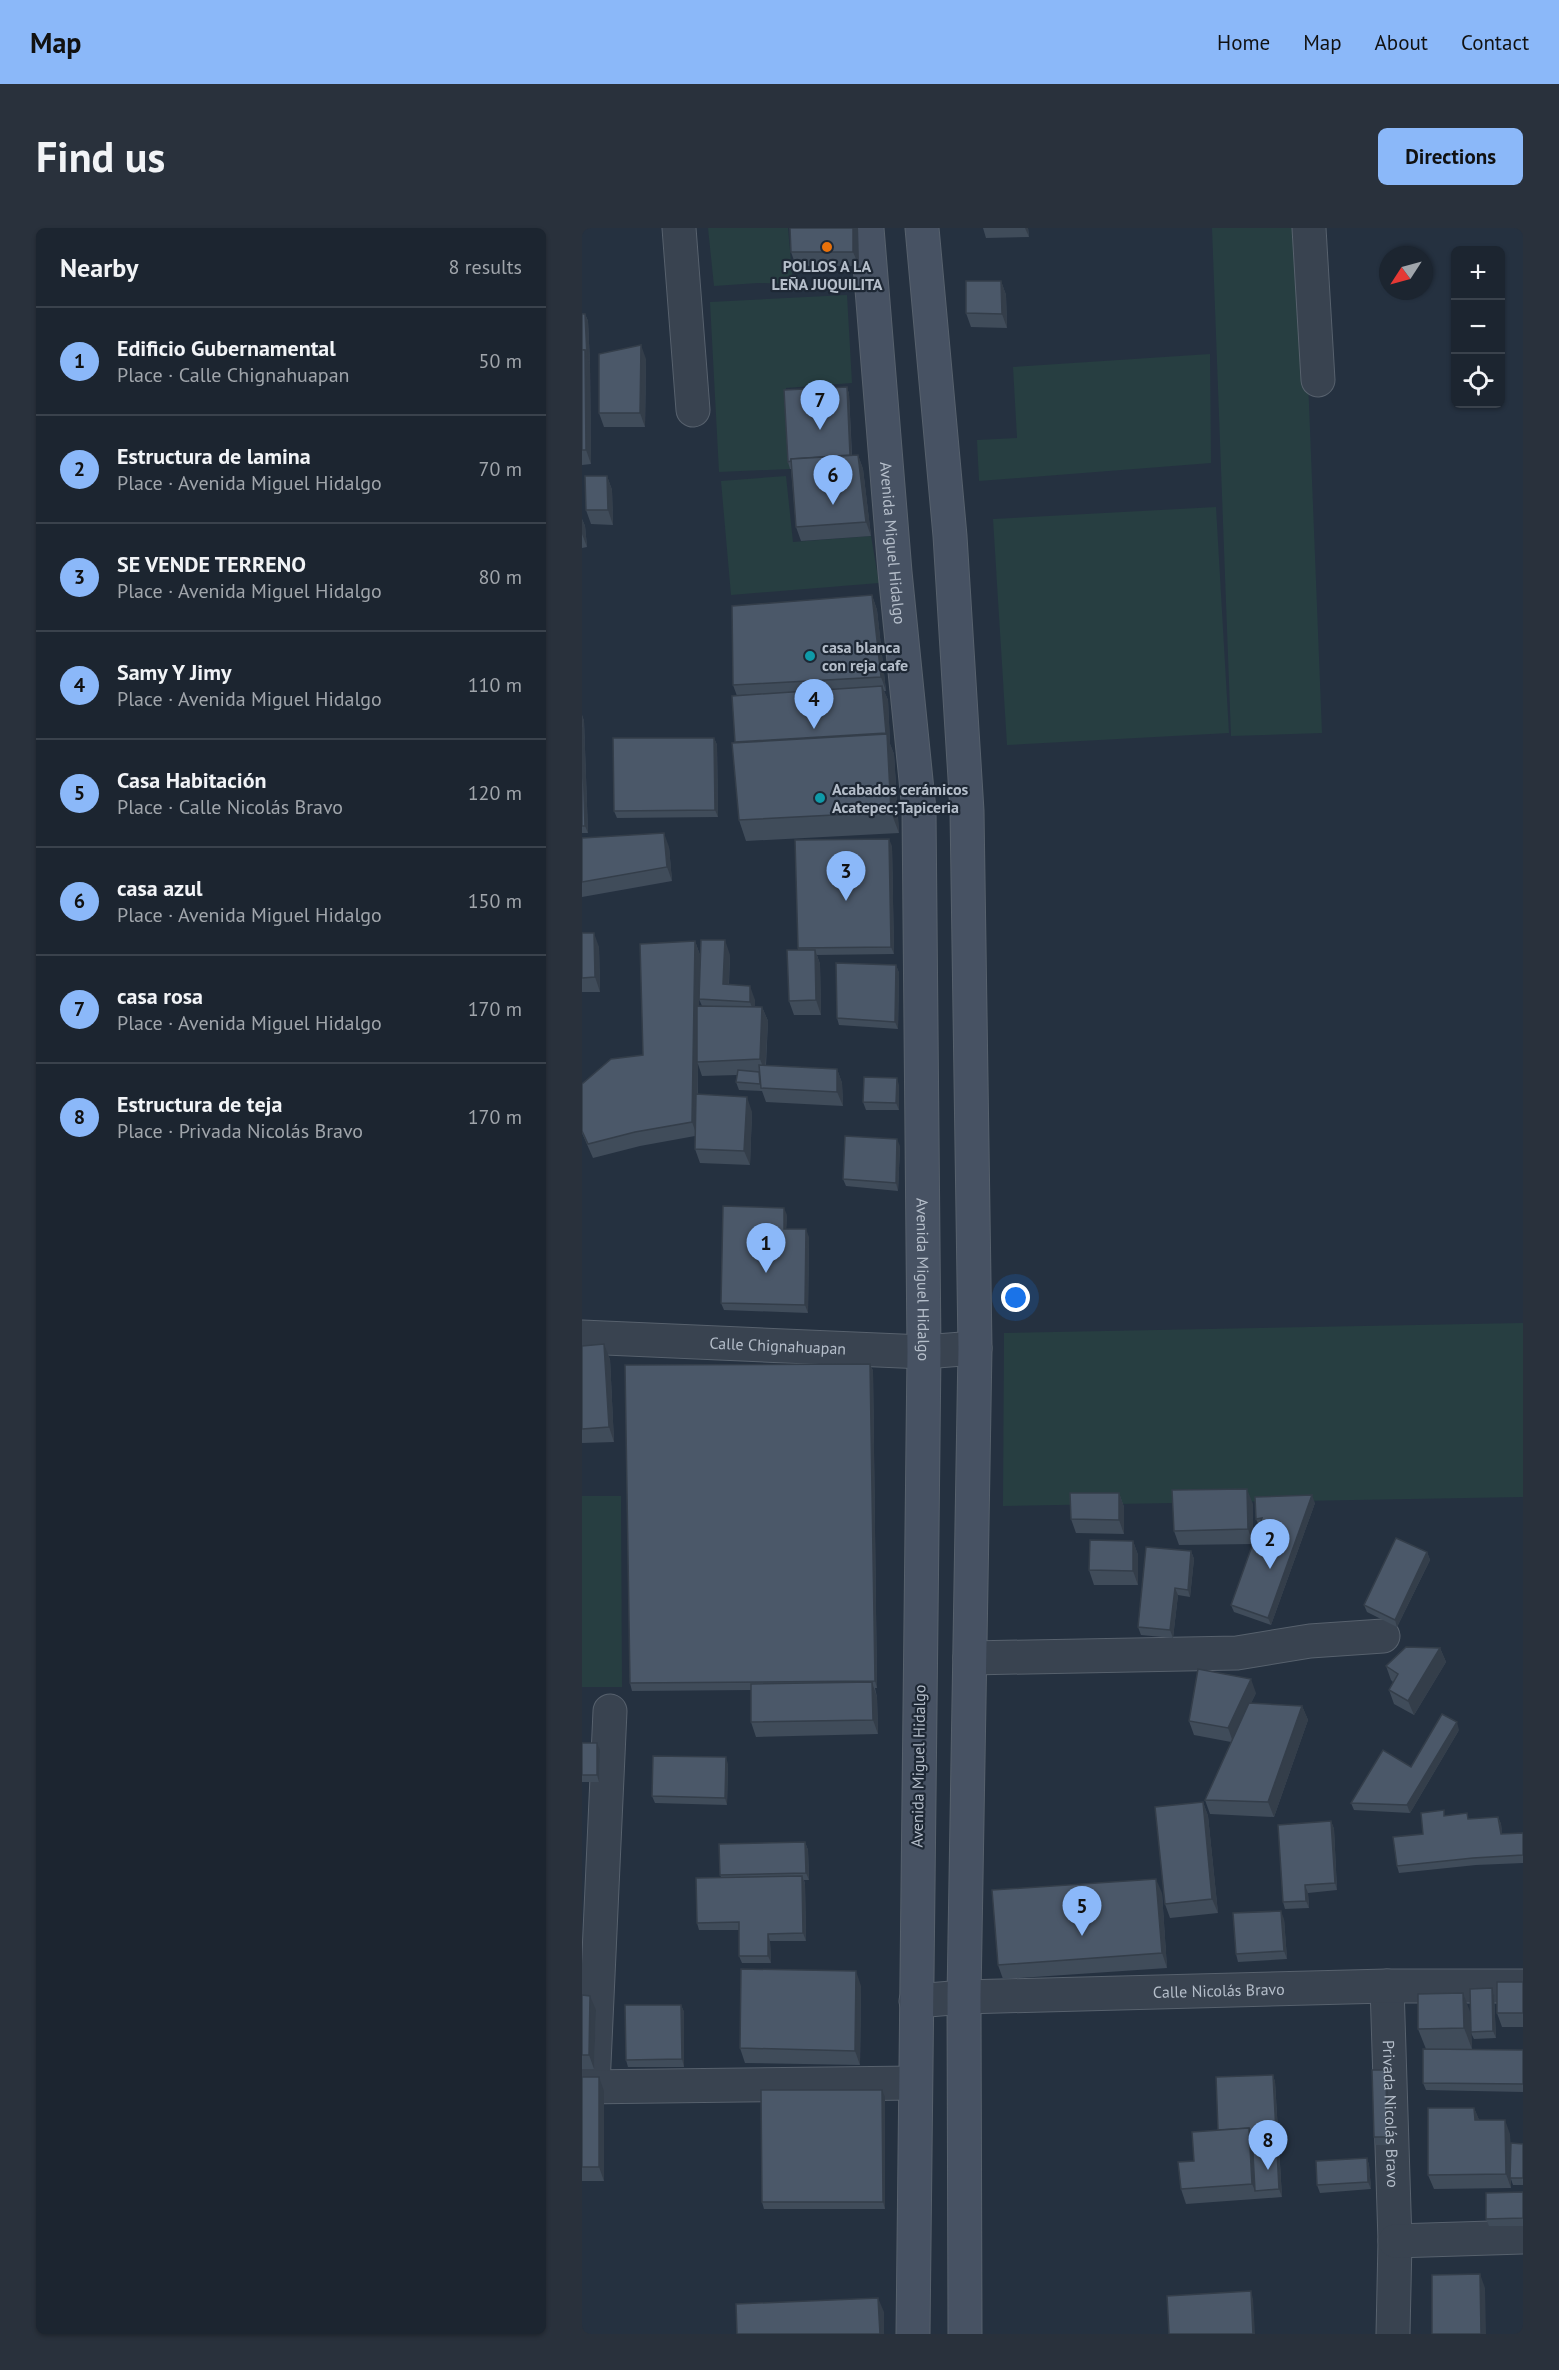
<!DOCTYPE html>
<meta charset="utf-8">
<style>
:root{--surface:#1c2530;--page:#29313c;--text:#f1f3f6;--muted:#a0a5ab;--line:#3a424c;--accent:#8bb8f9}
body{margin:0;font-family:"PT Sans",sans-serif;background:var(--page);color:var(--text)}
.controls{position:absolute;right:18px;top:18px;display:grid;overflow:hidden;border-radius:9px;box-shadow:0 2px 4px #0004}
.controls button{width:54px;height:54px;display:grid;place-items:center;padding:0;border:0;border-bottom:2px solid var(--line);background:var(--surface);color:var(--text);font:30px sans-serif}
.compass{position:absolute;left:797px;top:18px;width:54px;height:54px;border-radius:50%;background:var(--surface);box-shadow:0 2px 4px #0004;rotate:234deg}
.you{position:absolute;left:434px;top:1070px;width:21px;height:21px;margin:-15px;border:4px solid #fff;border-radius:50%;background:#1a73e8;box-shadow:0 0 0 9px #1a73e833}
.badge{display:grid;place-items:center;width:39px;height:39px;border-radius:50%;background:var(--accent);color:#111;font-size:20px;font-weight:700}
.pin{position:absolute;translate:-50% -50px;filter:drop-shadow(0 2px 3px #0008)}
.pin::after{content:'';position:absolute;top:32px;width:21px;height:18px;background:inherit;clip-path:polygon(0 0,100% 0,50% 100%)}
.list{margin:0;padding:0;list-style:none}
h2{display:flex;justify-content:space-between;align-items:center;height:78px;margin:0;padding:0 24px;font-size:26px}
h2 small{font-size:20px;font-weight:400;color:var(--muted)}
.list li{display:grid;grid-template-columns:39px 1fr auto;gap:18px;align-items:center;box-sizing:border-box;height:108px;padding:0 24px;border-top:2px solid var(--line)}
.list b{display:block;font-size:22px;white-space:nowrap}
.list p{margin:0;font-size:20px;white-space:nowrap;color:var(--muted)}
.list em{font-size:20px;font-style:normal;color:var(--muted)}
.icon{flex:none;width:33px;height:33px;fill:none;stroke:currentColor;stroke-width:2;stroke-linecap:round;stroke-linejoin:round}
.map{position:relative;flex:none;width:941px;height:2106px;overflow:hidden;border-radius:9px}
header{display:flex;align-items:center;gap:36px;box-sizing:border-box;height:84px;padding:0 30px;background:var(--accent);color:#111}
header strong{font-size:28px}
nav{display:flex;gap:33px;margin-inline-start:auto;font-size:21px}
.intro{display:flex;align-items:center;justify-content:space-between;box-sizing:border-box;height:144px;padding:0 36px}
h1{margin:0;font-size:42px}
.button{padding:15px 27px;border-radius:9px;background:var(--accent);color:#111;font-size:21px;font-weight:700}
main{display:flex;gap:36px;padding:0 36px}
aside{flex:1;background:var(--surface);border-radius:9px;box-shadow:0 2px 4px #0004}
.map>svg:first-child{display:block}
.grass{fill:#273e41}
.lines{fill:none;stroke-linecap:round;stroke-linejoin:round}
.minor-casing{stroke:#57616d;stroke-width:35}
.secondary-casing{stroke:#57616d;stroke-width:35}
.minor{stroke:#394350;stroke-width:33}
.secondary{stroke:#475263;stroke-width:33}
.wall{fill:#404c5a}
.shaded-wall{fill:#343e4a}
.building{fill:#4b5869;stroke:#343e4a;stroke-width:1.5}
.food-dot{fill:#e8710a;stroke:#1e2835;stroke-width:2}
.culture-dot{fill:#0f9aa8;stroke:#1e2835;stroke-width:2}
.labels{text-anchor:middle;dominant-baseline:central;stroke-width:4.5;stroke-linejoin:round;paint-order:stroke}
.poi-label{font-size:16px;font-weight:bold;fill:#b5beca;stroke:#1e2835;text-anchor:start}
.street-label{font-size:16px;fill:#b5beca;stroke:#1e2835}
</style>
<header>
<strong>Map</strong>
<nav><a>Home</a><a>Map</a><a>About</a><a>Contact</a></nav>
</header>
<div class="intro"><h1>Find us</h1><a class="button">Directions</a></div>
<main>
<aside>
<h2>Nearby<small>8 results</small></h2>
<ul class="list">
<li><span class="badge">1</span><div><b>Edificio Gubernamental</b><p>Place · Calle Chignahuapan</p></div><em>50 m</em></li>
<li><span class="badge">2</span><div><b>Estructura de lamina</b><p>Place · Avenida Miguel Hidalgo</p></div><em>70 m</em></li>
<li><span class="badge">3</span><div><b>SE VENDE TERRENO</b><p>Place · Avenida Miguel Hidalgo</p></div><em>80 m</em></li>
<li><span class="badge">4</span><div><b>Samy Y Jimy</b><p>Place · Avenida Miguel Hidalgo</p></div><em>110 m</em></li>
<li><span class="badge">5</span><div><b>Casa Habitación</b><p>Place · Calle Nicolás Bravo</p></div><em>120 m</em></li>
<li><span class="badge">6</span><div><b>casa azul</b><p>Place · Avenida Miguel Hidalgo</p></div><em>150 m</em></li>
<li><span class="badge">7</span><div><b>casa rosa</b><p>Place · Avenida Miguel Hidalgo</p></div><em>170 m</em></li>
<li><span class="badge">8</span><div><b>Estructura de teja</b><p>Place · Privada Nicolás Bravo</p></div><em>170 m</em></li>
</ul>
</aside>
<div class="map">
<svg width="941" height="2106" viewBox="0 0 941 2106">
<rect width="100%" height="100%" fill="#253140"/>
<!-- grass -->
<g class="grass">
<polygon points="126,0 206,0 211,56 176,55 132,58"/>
<polygon points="630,0 720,0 740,505 649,508"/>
<polygon points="265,67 270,155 204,160 208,241 137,244 128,74"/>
<polygon points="628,126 629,235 397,253 395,212 435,210 431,139"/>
<polygon points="204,248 211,314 289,308 297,355 149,367 139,253"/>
<polygon points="634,279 647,505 425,517 411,291"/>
<polygon points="941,1095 941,1269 421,1278 422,1105"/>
<polygon points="0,1268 39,1268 40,1459 0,1459"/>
</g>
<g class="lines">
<defs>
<g id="minor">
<polyline points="97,0 111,182"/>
<polyline points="727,0 736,152"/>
<path id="s1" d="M0 1109 342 1124 393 1120"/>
<polyline points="388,1430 655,1425 728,1413 801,1408"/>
<path id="s2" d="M805 1758 813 2013 811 2106"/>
<path id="s3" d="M334 1773 382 1769 805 1758H941"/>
<polyline points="11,1858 28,1483"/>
<polyline points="0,1859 333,1855"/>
<polyline points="813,2013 941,2009"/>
</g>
<g id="secondary">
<path id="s4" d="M285 0 313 344 337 582 342 1124 331 2106"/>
<polyline points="340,0 368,308 385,583 393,1120 382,1769 383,2106"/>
</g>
</defs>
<!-- minor casing -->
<use href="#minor" class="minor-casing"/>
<!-- secondary casing -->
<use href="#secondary" class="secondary-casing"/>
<!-- minor -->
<use href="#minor" class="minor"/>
<!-- secondary -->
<use href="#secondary" class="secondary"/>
</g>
<!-- wall -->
<g class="wall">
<polygon points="208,0 276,0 277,38 214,38 209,24"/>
<polygon points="401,0 446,0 447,9 404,10"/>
<polygon points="419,53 424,67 425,100 389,99 384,85"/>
<polygon points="0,86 3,86 6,93 8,136 9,236 0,237"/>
<polygon points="64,131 63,199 22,199 17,185"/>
<polygon points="265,159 267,166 270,227 276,227 281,241 289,308 219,313 214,299 209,241 208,241 206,234"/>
<polygon points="25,248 30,262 31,297 9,296 4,282"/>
<polygon points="0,291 3,298 5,319 0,320"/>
<polygon points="290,367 295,382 304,463 302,463 306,472 308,516 312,526 317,605 164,613 157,592 154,514 155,468 151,457"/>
<polygon points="0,487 2,493 6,605 0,605"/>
<polygon points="132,510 135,517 136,589 35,590 32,583"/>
<polygon points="0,610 87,619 90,653 0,669"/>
<polygon points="310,618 312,726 235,727 238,736 239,787 212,787 207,773 216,722 216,720"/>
<polygon points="0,705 17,719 18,764 0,764"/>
<polygon points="113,713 118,727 117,778 120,778 117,771 148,727 147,756 173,772 173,778 180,779 186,793 184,837 255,841 260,855 261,878 184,874 180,863 157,862 154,854 155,847 120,848 116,836 116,866 170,884 168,937 118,935 113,921 113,908 58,918 11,930 0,905 0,856 61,827"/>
<polygon points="314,737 317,745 316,801 257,797 255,790"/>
<polygon points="317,857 317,882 284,882 281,874"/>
<polygon points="318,918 316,963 264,958 261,951"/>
<polygon points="205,987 204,1001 227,1009 226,1085 142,1082 139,1075"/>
<polygon points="0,1118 28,1131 32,1214 0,1215"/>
<polygon points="288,1136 291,1143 295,1460 293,1460 295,1469 296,1506 174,1509 169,1494 169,1462 50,1463 48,1455"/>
<polygon points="537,1265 542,1279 542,1306 494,1305 489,1291"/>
<polygon points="733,1275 689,1397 652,1384 649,1377 671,1316 597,1317 592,1303 671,1276 671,1315 677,1298 674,1291"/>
<polygon points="551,1313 556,1327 556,1357 512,1357 507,1342"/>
<polygon points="609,1323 612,1331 608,1369 596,1367 591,1410 559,1407 556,1399"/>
<polygon points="845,1324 848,1332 815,1399 785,1384 782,1377"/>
<polygon points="858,1420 864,1434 832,1487 812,1476 807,1462 811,1454 809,1452 804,1438"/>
<polygon points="674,1465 669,1475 720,1478 726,1492 692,1589 628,1586 623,1572 649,1514 612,1507 607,1493"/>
<polygon points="877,1502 828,1585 772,1582 769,1575 829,1539"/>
<polygon points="0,1515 18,1522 17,1554 0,1554"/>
<polygon points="146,1536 145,1577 73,1575 70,1568"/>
<polygon points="621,1574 626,1588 636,1685 588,1690 583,1676"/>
<polygon points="864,1588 886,1591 916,1589 919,1596 920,1606 941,1605 941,1635 894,1637 817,1645 815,1638 841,1606"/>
<polygon points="749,1593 752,1601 755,1662 726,1665 727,1680 703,1681 701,1674"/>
<polygon points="223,1614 226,1622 227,1652 222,1652 223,1656 224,1713 188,1713 189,1735 160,1735 157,1728 157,1702 117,1702 115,1695 139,1649 138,1647"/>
<polygon points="580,1665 585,1740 421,1751 416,1737"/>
<polygon points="702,1691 705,1731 656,1734 654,1726"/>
<polygon points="941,1754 941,1799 920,1799 915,1785"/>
<polygon points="279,1758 278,1837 163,1835 158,1820"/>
<polygon points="910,1760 912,1767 914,1810 892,1811 889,1805 890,1821 861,1821 941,1822 941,1864 844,1862 841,1855 844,1821 836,1801 888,1784"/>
<polygon points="0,1767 14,1782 12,1841 0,1841"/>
<polygon points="99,1777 102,1784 102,1839 46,1839 44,1832"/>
<polygon points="691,1847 693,1854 700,1969 604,1976 599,1961 612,1933 636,1902"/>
<polygon points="0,1849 22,1863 22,1953 0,1953"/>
<polygon points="806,1849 808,1917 794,1917 792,1909"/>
<polygon points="303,1869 303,1981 182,1981 180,1974"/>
<polygon points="892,1880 897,1892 928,1906 929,1937 941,1916 941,1957 931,1957 929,1951 929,1960 852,1961 846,1947"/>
<polygon points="785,1930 787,1937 789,1961 738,1965 735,1957"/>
<polygon points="941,1964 941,1998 907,1998 904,1991"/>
</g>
<!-- shaded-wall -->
<g class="shaded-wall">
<polygon points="271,0 276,0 277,38 271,24"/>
<polygon points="443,0 446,0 447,9"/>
<polygon points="419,53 424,67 425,100 420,86"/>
<polygon points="3,86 6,93 8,136 5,129"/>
<polygon points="59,117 64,131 63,199 58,185"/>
<polygon points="3,122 8,136 9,236 4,222"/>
<polygon points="265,159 267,166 270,234 268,227"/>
<polygon points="276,227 281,241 289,308 284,294"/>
<polygon points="25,248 30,262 31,297 26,282"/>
<polygon points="0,291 3,298 5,319 0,306"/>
<polygon points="290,367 295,382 304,463 299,449"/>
<polygon points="300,458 306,472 308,516 312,526 317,605 309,584"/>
<polygon points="0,487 2,493 6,605 3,598"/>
<polygon points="132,510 135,517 136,589 133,582"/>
<polygon points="82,605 87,619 90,653 85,639"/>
<polygon points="307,611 310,618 312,726 309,719"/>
<polygon points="12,705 17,719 18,764 13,749"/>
<polygon points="143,712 148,727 146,770 141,756"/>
<polygon points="113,713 118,727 116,834 115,834 116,836 115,908 110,894"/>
<polygon points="233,722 238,736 239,787 234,772"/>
<polygon points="314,737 317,745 316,801 313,794"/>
<polygon points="168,758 173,772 173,788 168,774"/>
<polygon points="180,779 186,793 183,845 178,831"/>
<polygon points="255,841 260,855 261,878 255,864"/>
<polygon points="315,850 317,857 317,882 314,875"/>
<polygon points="165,869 170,884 168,937 162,923"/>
<polygon points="315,911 318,918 316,963 314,955"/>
<polygon points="202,980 205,987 204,1008 202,1001"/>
<polygon points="224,1001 227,1009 226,1085 223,1077"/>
<polygon points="22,1116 28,1131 32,1214 27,1199"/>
<polygon points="288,1136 291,1143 295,1460 293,1453"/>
<polygon points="665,1261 671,1276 671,1316 666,1301"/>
<polygon points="537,1265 542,1279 542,1306 537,1292"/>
<polygon points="730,1267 733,1275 689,1397 686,1390"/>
<polygon points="551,1313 556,1327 556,1357 551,1343"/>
<polygon points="609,1323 612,1331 608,1369 606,1362"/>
<polygon points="845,1324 848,1332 815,1399 813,1392"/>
<polygon points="593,1360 596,1367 591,1410 588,1402"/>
<polygon points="858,1420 864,1434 832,1487 826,1473"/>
<polygon points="669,1451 674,1465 651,1514 646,1500"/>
<polygon points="290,1454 295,1469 296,1506 291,1492"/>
<polygon points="720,1478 726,1492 692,1589 686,1574"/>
<polygon points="875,1494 877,1502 828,1585 825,1577"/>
<polygon points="15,1515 18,1522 17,1554 15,1547"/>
<polygon points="144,1529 146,1536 145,1577 143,1570"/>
<polygon points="621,1574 626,1588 636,1685 630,1671"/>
<polygon points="916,1589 919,1596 921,1614 919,1606"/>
<polygon points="749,1593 752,1601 755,1662 753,1655"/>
<polygon points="223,1614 226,1622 227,1652 224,1645"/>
<polygon points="220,1648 223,1656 224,1713 221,1705"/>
<polygon points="574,1651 580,1665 585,1740 580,1725"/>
<polygon points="723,1657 726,1665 727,1680 724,1673"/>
<polygon points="699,1683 702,1691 705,1731 702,1723"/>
<polygon points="186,1706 188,1713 189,1735 186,1728"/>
<polygon points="274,1743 279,1758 278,1837 273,1823"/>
<polygon points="910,1760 912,1767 914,1810 911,1803"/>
<polygon points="881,1765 889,1786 890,1821 882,1800"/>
<polygon points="8,1768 14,1782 12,1841 7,1827"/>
<polygon points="99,1777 102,1784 102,1839 100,1831"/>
<polygon points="804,1842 806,1849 808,1917 805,1909"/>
<polygon points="691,1847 693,1854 700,1969 697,1961"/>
<polygon points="17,1849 22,1863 22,1953 17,1939"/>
<polygon points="300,1862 303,1869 303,1981 301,1974"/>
<polygon points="892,1880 898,1894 893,1892"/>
<polygon points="923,1892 928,1906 929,1960 924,1946"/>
<polygon points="667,1900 672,1914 673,1963 670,1956"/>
<polygon points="785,1930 787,1937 789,1961 786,1954"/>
<polygon points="898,2046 903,2060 904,2106 899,2106"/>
<polygon points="669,2063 671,2071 673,2106 671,2106"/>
<polygon points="296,2070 302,2084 302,2106 298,2106"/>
</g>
<!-- building -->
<g class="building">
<polygon points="208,0 271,0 271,24 209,24"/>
<polygon points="384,53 419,53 420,86 384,85"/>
<polygon points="0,86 3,86 5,129 3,122 0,122"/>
<polygon points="59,117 58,185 17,185 17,126"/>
<polygon points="0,122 3,122 4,222 0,222"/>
<polygon points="265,159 268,227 209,231 209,233 206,234 202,162"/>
<polygon points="276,227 284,294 214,299 209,231"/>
<polygon points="3,248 25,248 26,282 4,282"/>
<polygon points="290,367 299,449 151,457 150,378"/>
<polygon points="300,458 304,505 153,514 150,468"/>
<polygon points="0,499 3,598 0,598"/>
<polygon points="305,506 309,584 157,592 150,515"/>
<polygon points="31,510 132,510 133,582 32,583"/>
<polygon points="82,605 85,639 0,654 0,610"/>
<polygon points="307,611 309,719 216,720 213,612"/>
<polygon points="0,705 12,705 13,749 0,750"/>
<polygon points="119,712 143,712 141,756 168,758 168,774 117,771"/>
<polygon points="113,713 110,894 53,904 6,916 0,903 0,856 29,831 61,827 58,716"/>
<polygon points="205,722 233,722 234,772 207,773"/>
<polygon points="254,735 314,737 313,794 255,790"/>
<polygon points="115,778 180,779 178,831 115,834"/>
<polygon points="177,837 255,841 255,864 179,860"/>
<polygon points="156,842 177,844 178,856 154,854"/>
<polygon points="282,849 315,850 314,875 281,874"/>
<polygon points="114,866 165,869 162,923 113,921"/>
<polygon points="263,908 315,911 314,955 261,951"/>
<polygon points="141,978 202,980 202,1001 224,1001 223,1077 139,1075"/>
<polygon points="22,1116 27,1199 0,1201 0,1118"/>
<polygon points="288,1136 293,1453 48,1455 43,1137"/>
<polygon points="665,1261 666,1301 592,1303 590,1262"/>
<polygon points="488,1265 537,1265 537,1292 489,1291"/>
<polygon points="730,1267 686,1390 649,1377 680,1290 674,1291 673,1269"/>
<polygon points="814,1310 845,1324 813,1392 782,1377"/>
<polygon points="508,1312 551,1313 551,1343 507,1342"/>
<polygon points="564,1319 609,1323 606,1362 593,1360 588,1402 556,1399"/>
<polygon points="824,1419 858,1420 826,1473 807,1462 816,1446 804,1438"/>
<polygon points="616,1441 669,1451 646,1500 607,1493"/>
<polygon points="290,1454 291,1492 169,1494 169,1456"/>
<polygon points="667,1475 720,1478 686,1574 623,1572"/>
<polygon points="860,1486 875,1494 825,1577 769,1575 801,1522 829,1539"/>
<rect x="0" y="1515" width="15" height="32"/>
<polygon points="71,1528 144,1529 143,1570 70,1568"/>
<polygon points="621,1574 630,1671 583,1676 573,1579"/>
<polygon points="862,1582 862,1588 885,1585 886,1591 916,1589 919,1606 941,1605 941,1627 891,1630 815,1638 811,1609 841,1606 839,1585"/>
<polygon points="749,1593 753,1655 723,1657 724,1673 701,1674 696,1597"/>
<polygon points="223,1614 224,1645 138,1647 137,1616"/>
<polygon points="220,1648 221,1705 186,1706 186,1728 157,1728 157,1694 115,1695 114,1650"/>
<polygon points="574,1651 580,1725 416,1737 410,1662"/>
<polygon points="699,1683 702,1723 654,1726 651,1685"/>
<polygon points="159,1741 274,1743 273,1823 158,1820"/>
<rect x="915" y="1754" width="26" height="31"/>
<polygon points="910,1760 911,1803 889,1804 888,1761"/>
<polygon points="881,1765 882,1800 836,1801 836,1766"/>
<polygon points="0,1767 8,1768 7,1827 0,1827"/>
<polygon points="43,1777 99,1777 100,1831 44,1832"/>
<polygon points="841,1821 941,1822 941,1856 841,1855"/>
<polygon points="790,1842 804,1842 805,1909 792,1909"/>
<polygon points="691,1847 697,1961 673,1963 670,1907 667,1900 636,1902 634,1849"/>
<rect x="0" y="1849" width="17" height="90"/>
<polygon points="179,1862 300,1862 301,1974 180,1974"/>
<polygon points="846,1880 892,1880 893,1892 923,1892 924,1946 846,1947"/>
<polygon points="667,1900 670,1956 599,1961 596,1934 612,1933 610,1904"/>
<polygon points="929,1915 941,1916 941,1950 928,1950"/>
<polygon points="785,1930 786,1954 735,1957 734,1933"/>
<polygon points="941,1964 941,1990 904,1991 904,1965"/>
<polygon points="898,2046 899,2106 850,2106 850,2047"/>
<polygon points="669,2063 671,2106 587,2106 585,2068"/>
<polygon points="296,2070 298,2106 155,2106 154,2076"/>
</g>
<!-- markers -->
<circle class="food-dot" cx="245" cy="19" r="6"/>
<g class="culture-dot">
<circle cx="228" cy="428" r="6"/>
<circle cx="238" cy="570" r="6"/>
</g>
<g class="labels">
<!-- poi labels -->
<g class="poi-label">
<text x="245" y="38" text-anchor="middle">POLLOS A LA<tspan x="245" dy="18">LEÑA JUQUILITA</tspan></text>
<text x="240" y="419">casa blanca<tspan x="240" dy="18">con reja cafe</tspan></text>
<text x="250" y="561">Acabados cerámicos<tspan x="250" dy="18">Acatepec;Tapiceria</tspan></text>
</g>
<!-- street labels -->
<g class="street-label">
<text stroke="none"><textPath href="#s4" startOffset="316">Avenida Miguel Hidalgo</textPath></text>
<text stroke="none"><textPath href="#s4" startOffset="1054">Avenida Miguel Hidalgo</textPath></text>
<text stroke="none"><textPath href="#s1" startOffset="196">Calle Chignahuapan</textPath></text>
<text transform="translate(336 1538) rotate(-89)">Avenida Miguel Hidalgo</text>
<text stroke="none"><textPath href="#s3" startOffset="303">Calle Nicolás Bravo</textPath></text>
<text stroke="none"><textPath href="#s2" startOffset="128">Privada Nicolás Bravo</textPath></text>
</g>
</g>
</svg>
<div class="controls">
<button>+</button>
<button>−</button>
<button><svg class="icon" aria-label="locate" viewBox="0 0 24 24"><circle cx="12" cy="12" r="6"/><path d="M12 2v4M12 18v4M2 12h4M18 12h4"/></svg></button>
</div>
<svg class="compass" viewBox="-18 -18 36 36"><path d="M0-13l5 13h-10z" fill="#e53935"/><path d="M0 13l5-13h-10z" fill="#a0a5ab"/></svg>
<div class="you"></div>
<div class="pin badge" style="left:184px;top:1045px">1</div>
<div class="pin badge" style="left:688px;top:1341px">2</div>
<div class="pin badge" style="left:264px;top:673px">3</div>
<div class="pin badge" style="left:232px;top:501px">4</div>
<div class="pin badge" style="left:500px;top:1708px">5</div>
<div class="pin badge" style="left:251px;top:277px">6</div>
<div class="pin badge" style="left:238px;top:202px">7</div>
<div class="pin badge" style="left:686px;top:1942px">8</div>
</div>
</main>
